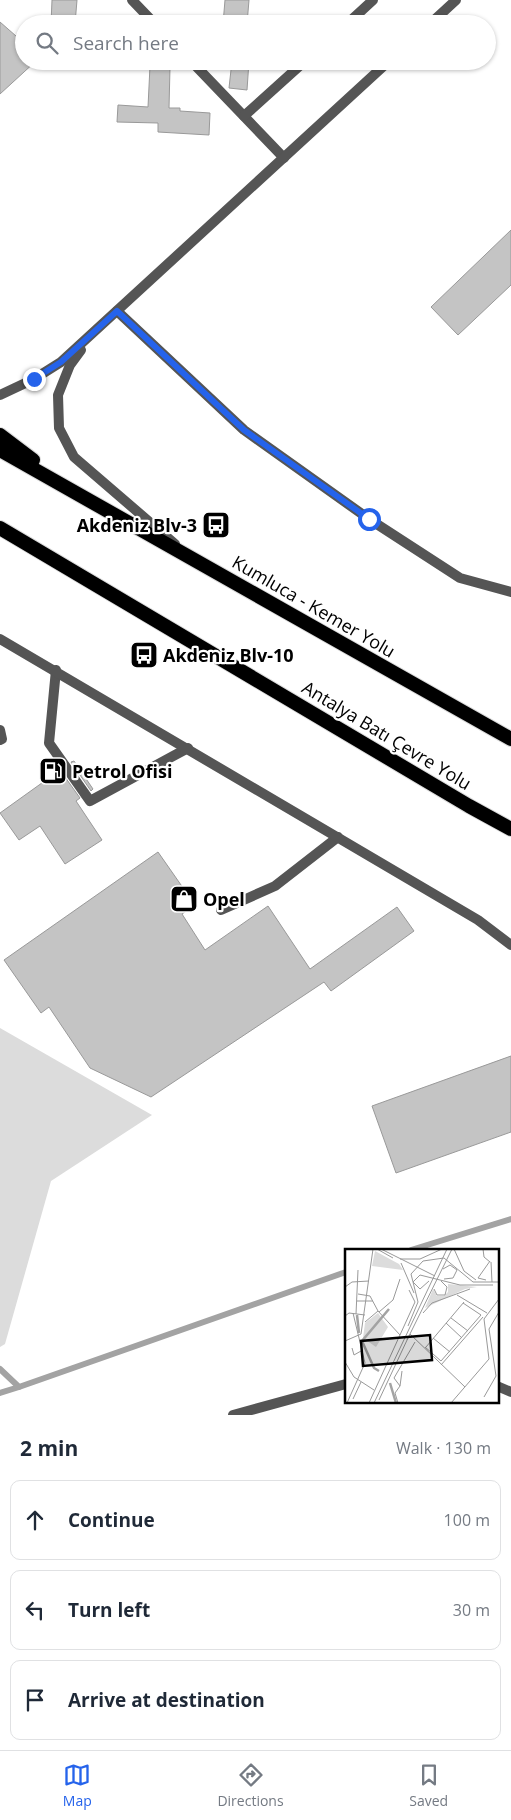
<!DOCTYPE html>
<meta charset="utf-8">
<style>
:root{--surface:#fff;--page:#f6f6f7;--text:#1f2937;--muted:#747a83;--line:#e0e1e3;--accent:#2563eb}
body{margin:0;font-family:"Open Sans",sans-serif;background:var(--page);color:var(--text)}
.stop{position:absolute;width:15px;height:15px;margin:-11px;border:4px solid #2563eb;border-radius:50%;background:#fff}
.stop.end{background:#2563eb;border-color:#fff;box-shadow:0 1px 5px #0008}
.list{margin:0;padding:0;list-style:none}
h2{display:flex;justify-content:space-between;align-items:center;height:65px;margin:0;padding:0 20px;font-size:21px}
h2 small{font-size:16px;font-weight:400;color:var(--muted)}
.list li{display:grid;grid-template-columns:32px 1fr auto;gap:15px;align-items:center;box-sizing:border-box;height:80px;margin:0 10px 10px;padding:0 10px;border:1px solid var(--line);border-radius:10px}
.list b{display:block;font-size:19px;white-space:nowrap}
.list em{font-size:16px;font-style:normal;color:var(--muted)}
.icon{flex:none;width:28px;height:28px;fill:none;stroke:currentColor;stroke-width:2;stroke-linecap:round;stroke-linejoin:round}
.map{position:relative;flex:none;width:511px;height:1415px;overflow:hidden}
.search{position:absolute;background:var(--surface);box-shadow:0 1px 4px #0004;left:15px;right:15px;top:15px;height:55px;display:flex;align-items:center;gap:12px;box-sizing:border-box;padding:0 18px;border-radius:28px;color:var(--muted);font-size:19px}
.sheet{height:335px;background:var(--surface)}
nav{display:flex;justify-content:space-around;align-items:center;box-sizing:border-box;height:70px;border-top:1px solid var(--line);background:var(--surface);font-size:14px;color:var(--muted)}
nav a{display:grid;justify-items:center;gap:2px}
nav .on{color:var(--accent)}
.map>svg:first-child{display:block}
.green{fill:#dcdcdc}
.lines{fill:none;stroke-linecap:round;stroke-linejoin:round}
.stream{stroke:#a3a3a3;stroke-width:6}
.building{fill:#c4c4c4;stroke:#999}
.trunk-casing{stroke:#dbdbdb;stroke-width:16}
.service{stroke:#555;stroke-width:10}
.minor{stroke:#555;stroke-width:10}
.trunk{stroke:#000;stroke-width:14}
.route{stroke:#2563eb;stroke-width:6}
.labels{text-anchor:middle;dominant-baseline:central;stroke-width:4.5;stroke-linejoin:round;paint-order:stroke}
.poi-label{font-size:18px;font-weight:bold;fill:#000;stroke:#fff;text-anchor:start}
.street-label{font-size:18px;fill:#000;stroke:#fff}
.inset-river{fill:none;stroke:#a3a3a3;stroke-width:2.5}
.inset-road{fill:none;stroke:#999;stroke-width:1}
.view{fill:#000;fill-opacity:0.15;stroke:#000;stroke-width:2.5}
.inset-edge{fill:none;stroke:#000;stroke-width:2.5}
</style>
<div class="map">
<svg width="511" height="1415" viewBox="0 0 511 1415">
<rect width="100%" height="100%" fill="#fff"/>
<!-- green -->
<polygon class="green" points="0,1028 152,1115 51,1181 5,1344 0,1347"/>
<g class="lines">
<!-- stream -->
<g class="stream">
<polyline points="411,1250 511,1219"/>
<polyline points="0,1369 19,1387 346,1272"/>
<polyline points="0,1393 19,1387"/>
</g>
</g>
<!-- building -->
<g class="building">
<polygon points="52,0 77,0 75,24 51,24"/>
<polygon points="225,0 249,0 247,24 223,24"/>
<polygon points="0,22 24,43 24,61 36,61 0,94"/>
<polygon points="232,61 249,61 247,90 229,88"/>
<polygon points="150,66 170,67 169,108 180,108 180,111 210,113 209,135 158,132 158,123 117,122 118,105 148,107"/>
<polygon points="511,230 511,285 458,335 431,307"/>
<polygon points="74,761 93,789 91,791 71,762"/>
<polygon points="60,770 80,798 76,801 102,840 65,864 40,826 19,840 0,813"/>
<polygon points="158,852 195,905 182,914 205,950 268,906 310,969 397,907 414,931 331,991 324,982 151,1097 90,1068 49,1007 41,1013 4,960"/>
<polygon points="511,1056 511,1132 396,1173 372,1106"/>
</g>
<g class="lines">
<defs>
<g id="trunk">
<polyline points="0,435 33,460"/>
<polyline points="0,450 511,739"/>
<polyline points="0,528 469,806 511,829"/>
</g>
</defs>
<!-- trunk casing -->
<use href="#trunk" class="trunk-casing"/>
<!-- service -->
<g class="service">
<polyline points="132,0 155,24"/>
<polyline points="347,24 373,0"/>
<polyline points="430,24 456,0"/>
<polyline points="191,61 284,158"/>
<polyline points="244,116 305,61"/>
<polyline points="117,311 244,430 369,519 460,578 511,592"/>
<polyline points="81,350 70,365 58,395 59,428 74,457 175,544"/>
<polyline points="0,395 34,379 61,362 389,61"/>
<polyline points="56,670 49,743 90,801 188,748"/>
<polyline points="0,730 2,739 0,740"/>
<polyline points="221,910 275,886 338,837"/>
</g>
<!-- minor -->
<g class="minor">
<polyline points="0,639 478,920 511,945"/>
<polyline points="497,1386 511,1392"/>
<polyline points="233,1415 346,1384"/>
</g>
<!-- trunk -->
<use href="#trunk" class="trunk"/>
</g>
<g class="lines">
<!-- route -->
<polyline class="route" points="34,379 61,362 117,311 244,430 369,519"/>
</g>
<!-- icons -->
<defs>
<symbol id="bus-square" viewBox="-11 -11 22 22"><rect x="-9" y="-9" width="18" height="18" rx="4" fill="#000" stroke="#fff"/><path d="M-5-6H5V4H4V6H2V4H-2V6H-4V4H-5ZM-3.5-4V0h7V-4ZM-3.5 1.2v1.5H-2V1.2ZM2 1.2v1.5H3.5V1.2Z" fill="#fff"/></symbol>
<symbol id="fuel-square" viewBox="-11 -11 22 22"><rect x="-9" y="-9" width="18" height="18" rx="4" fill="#000" stroke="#fff"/><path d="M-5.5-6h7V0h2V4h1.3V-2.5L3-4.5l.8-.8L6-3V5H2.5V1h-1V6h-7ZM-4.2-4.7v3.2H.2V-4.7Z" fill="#fff"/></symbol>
<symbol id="shop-square" viewBox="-11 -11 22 22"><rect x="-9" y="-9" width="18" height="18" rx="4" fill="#000" stroke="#fff"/><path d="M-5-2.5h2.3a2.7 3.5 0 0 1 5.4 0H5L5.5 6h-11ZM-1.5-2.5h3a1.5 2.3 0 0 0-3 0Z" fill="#fff"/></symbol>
</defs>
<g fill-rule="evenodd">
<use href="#bus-square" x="200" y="509" width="32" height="32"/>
<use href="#bus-square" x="128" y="639" width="32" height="32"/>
<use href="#fuel-square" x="37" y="755" width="32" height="32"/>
<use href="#shop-square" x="168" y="883" width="32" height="32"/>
</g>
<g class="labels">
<!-- poi labels -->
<g class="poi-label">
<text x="197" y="525" text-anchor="end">Akdeniz Blv-3</text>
<text x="163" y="655">Akdeniz Blv-10</text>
<text x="72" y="771">Petrol Ofisi</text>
<text x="203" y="899">Opel</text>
</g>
<!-- street labels -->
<g class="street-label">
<text transform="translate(314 606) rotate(30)">Kumluca - Kemer Yolu</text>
<text transform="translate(387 735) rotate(31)">Antalya Batı Çevre Yolu</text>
</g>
</g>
<!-- overview -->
<g transform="translate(345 1249)">
<rect width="154" height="154" fill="#fff"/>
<path d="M30 2 54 15 58 21 27 17ZM103 35 132 38 120 40 80 59 88 40 92 47H99L103 43ZM33 64 43 78 31 98 18 89 20 74Z" fill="#dcdcdc"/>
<path class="inset-river" d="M12 66 14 84M34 122 29 119 17 92 44 60M45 134 51 154"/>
<path class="inset-road" d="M32 0 48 9M36 0 90 27M109 0 119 22 131 31M138 0 139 8 145 13M55 10H75L97 0M146 13 147 33M56 14 69 44M98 20 105 16 112 21 108 29 99 30M141 31 133 29 145 12M84 32 75 40 68 33 75 26 115 36H148M0 38 7 33 24 32M89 40 92 46H100L102 38 96 32M13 45 25 47 33 62 55 86M112 46 142 64M12 52H28M34 63 48 51 55 30M78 64 87 54 125 40M11 65 13 21M0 67 4 64 20 66M106 69 123 82M20 73 33 62M101 74 117 89M63 77 73 53 66 25 78 12 99 9 128 33H154M65 85 120 138M88 89 105 103M62 91 107 0M0 92 16 85 28 0M80 98 96 112 136 66 118 54M81 98 119 53M7 99 9 106 16 102M0 113 9 128 29 141M96 116 138 68M55 137 57 122M139 148 151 127 144 80 154 63M8 150 16 133M34 151 63 89M2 154 20 114 8 64M24 154 70 53 64 41M29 154 102 0M53 154 50 144 55 137 49 129 70 93M106 154 144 110 139 70 154 50"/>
<path class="view" d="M85 86 87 111 18 117 16 92Z"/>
<rect width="154" height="154" class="inset-edge"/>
</g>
</svg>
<div class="stop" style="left:369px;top:519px"></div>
<div class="stop end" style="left:34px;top:379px"></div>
<div class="search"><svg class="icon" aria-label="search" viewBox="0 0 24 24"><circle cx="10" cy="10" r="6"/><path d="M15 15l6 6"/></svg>Search here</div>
</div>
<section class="sheet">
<h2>2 min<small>Walk · 130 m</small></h2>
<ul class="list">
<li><svg class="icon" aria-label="ahead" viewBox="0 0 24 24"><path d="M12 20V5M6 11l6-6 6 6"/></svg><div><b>Continue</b></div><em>100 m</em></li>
<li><svg class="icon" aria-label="left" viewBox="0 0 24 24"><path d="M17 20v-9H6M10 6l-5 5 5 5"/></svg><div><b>Turn left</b></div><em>30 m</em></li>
<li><svg class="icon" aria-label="arrive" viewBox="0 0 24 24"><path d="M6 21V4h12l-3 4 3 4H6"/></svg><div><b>Arrive at destination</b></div></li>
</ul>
</section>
<nav>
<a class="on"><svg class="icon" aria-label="map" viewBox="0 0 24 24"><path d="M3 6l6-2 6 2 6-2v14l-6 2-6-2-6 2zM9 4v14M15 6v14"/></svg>Map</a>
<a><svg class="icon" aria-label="directions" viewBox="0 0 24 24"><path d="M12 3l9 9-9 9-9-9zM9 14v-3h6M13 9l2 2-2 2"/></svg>Directions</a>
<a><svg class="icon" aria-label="saved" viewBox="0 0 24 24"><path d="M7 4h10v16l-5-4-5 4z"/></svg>Saved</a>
</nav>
